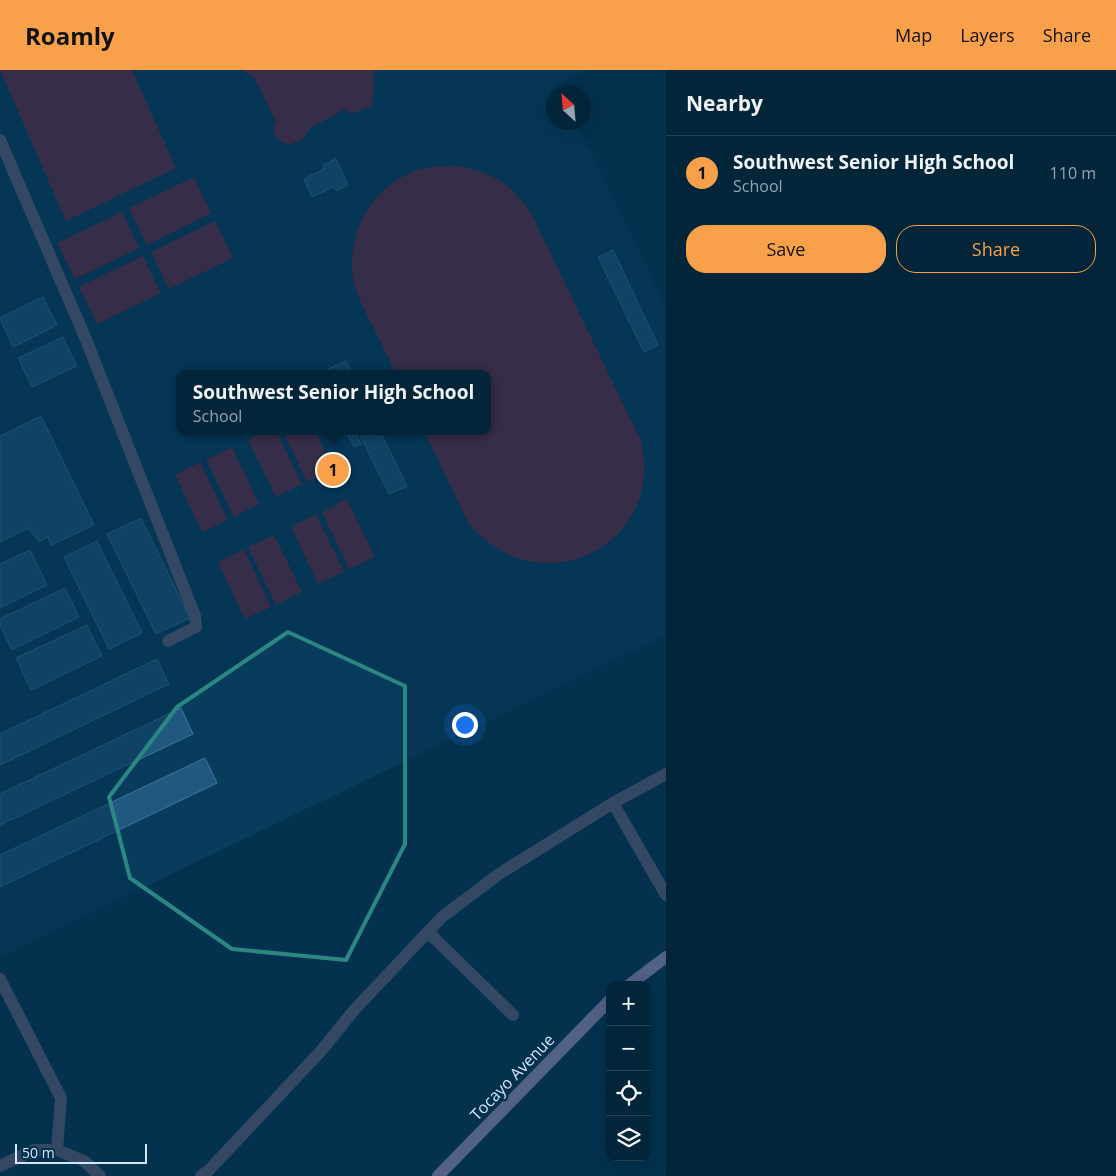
<!DOCTYPE html>
<meta charset="utf-8">
<style>
:root{--surface:#02253a;--page:#0c2d42;--text:#f1f3f6;--muted:#96a5af;--line:#234254;--accent:#f8a14a}
body{margin:0;font-family:"Open Sans",sans-serif;background:var(--page);color:var(--text)}
.controls{position:absolute;right:15px;bottom:15px;display:grid;overflow:hidden;border-radius:10px;box-shadow:0 5px 20px #0002}
.controls button{width:45px;height:45px;display:grid;place-items:center;padding:0;border:0;border-bottom:1px solid var(--line);background:var(--surface);color:var(--text);font:25px sans-serif}
.compass{position:absolute;left:546px;top:15px;width:45px;height:45px;border-radius:50%;background:var(--surface);box-shadow:0 5px 20px #0002;rotate:334deg}
.scale{position:absolute;left:15px;bottom:12px;width:132px;box-sizing:border-box;padding-left:5px;border:2px solid #d1e7fa;border-top:0;font-size:14px;line-height:18px;white-space:nowrap;color:#d1e7fa;-webkit-text-stroke:4px #03314e;paint-order:stroke}
.you{position:absolute;left:464px;top:654px;width:18px;height:18px;margin:-12px;border:4px solid #fff;border-radius:50%;background:#1a73e8;box-shadow:0 0 0 8px #1a73e833}
.badge{display:grid;place-items:center;width:32px;height:32px;border-radius:50%;background:var(--accent);color:#111;font-size:16px;font-weight:700}
.pin{position:absolute;translate:-50% -50%;border:2px solid #fff;box-shadow:0 1px 5px #0006}
.popup{position:absolute;left:176px;top:300px;width:315px;height:65px;box-sizing:border-box;display:grid;place-content:center;border-radius:10px;background:var(--surface);filter:drop-shadow(0 1px 4px #0005);font-size:16px;white-space:nowrap;color:var(--muted)}
.popup b{font-size:19px;color:var(--text)}
.popup::after{content:'';position:absolute;left:50%;top:100%;margin-left:-10px;border:10px solid transparent;border-top-color:var(--surface)}
.list{margin:0;padding:0;list-style:none}
h2{display:flex;justify-content:space-between;align-items:center;height:65px;margin:0;padding:0 20px;font-size:21px}
h2 small{font-size:16px;font-weight:400;color:var(--muted)}
.list li{display:grid;grid-template-columns:32px 1fr auto;gap:15px;align-items:center;box-sizing:border-box;height:75px;padding:0 20px;border-top:1px solid var(--line)}
.list b{display:block;font-size:19px;white-space:nowrap}
.list p{margin:0;font-size:16px;white-space:nowrap;color:var(--muted)}
.list em{font-size:16px;font-style:normal;color:var(--muted)}
.actions{display:flex;gap:10px;padding:15px 20px}
.actions a{flex:1;padding:11px 0;border:1px solid var(--accent);border-radius:20px;text-align:center;font-size:18px;color:var(--accent)}
.actions .main{background:var(--accent);color:#111}
.icon{flex:none;width:28px;height:28px;fill:none;stroke:currentColor;stroke-width:2;stroke-linecap:round;stroke-linejoin:round}
.map{position:relative;flex:none;width:666px;height:1106px;overflow:hidden}
header{display:flex;align-items:center;gap:30px;box-sizing:border-box;height:70px;padding:0 25px;background:var(--accent);color:#111}
header strong{font-size:24px}
nav{display:flex;gap:28px;margin-inline-start:auto;font-size:18px}
main{display:flex}
aside{flex:1;background:var(--surface)}
.map>svg:first-child{display:block}
.built{fill:#073c5d;fill-rule:evenodd}
.green{fill:#742841}
.building{fill:#205880;stroke:#4077a0}
.lines{fill:none;stroke-linecap:round;stroke-linejoin:round}
.minor{stroke:#6f657e;stroke-width:12}
.major{stroke:#af9bcd;stroke-width:12}
.marked{fill:none;stroke:#2c8783;stroke-width:4;stroke-linejoin:round}
.labels{text-anchor:middle;dominant-baseline:central;stroke-width:5;stroke-linejoin:round;paint-order:stroke}
.street-label{font-size:16px;fill:#d1e7fa;stroke:#03314e}
</style>
<header>
<strong>Roamly</strong>
<nav><a>Map</a><a>Layers</a><a>Share</a></nav>
</header>
<main>
<div class="map">
<svg width="666" height="1106" viewBox="0 0 666 1106">
<rect width="100%" height="100%" fill="#03314e"/>
<!-- built -->
<path class="built" d="M0 0H588L558 14 562 22H554V52L577 53 666 236V565L0 887ZM179 304H487V361H179Z"/>
<!-- green -->
<g class="green">
<polygon points="0,0 132,0 176,98 66,151"/>
<polygon points="243,0 374,0 374,17 372,36 351,44 345,39 310,58 303,69 289,75 276,68 273,58 276,52 255,9"/>
<path d="M456 96C492 101 512 114 532 145L641 371C666 477 539 537 469 454L424 361H487V304H396C387 285 378 267 369 249 363 236 356 223 353 210 345 163 375 112 421 99 432 96 444 97 456 96Z"/>
<polygon points="194,107 211,143 147,175 129,138"/>
<polygon points="122,142 139,178 75,209 57,173"/>
<polygon points="215,151 233,188 169,219 151,182"/>
<polygon points="143,186 161,223 97,254 79,217"/>
<polygon points="266,361 276,361 302,414 276,427 248,370"/>
<polygon points="283,361 315,361 333,399 307,412"/>
<polygon points="232,377 259,434 234,447 206,390"/>
<polygon points="200,392 228,450 202,462 175,405"/>
<polygon points="347,429 375,487 349,499 322,442"/>
<polygon points="316,444 344,502 318,514 291,457"/>
<polygon points="274,465 302,522 276,535 248,477"/>
<polygon points="244,479 271,537 245,549 218,492"/>
</g>
<!-- building -->
<g class="building">
<polygon points="336,89 348,115 336,121 333,117 312,127 304,109 324,99 323,95"/>
<polygon points="613,180 658,275 644,282 598,187"/>
<polygon points="43,227 57,255 13,277 0,248"/>
<polygon points="63,267 77,296 32,317 18,288"/>
<polygon points="346,291 352,304 330,304 328,299"/>
<polygon points="41,346 94,455 51,475 48,467 39,472 28,458 0,472 0,366"/>
<polygon points="346,361 354,361 361,374 354,377"/>
<polygon points="358,361 380,361 407,416 389,424"/>
<polygon points="141,448 190,548 156,564 107,464"/>
<polygon points="97,471 142,563 109,579 64,487"/>
<polygon points="30,480 47,515 0,538 0,494"/>
<polygon points="65,518 79,547 12,580 0,555 0,549"/>
<polygon points="87,555 102,586 31,620 16,588"/>
<polygon points="157,589 169,614 0,695 0,664"/>
<polygon points="181,638 193,664 0,755 0,724"/>
<polygon points="205,688 217,713 0,817 0,785"/>
</g>
<g class="lines">
<!-- minor -->
<g class="minor">
<polyline points="0,70 85,267 195,546 196,557 168,571"/>
<polyline points="613,733 666,825"/>
<polyline points="428,862 513,945"/>
<polyline points="0,909 61,1028 57,1080"/>
<polyline points="0,1096 34,1080 57,1080 84,1091 100,1106"/>
<polyline points="201,1106 208,1101 321,981 355,939 442,847 499,804 613,733 666,704"/>
</g>
<!-- major -->
<g class="major">
<polyline points="629,915 666,887"/>
<polyline points="438,1106 610,930"/>
</g>
</g>
<!-- marked area -->
<path d="M0 0H666V1106H0ZM288 562 405 616V774L346 890 232 879 130 808 109 727 177 637Z" fill="#03314e" fill-opacity=".55" fill-rule="evenodd"/>
<path class="marked" d="M288 562 405 616V774L346 890 232 879 130 808 109 727 177 637Z"/>
<g class="labels">
<!-- street labels -->
<g class="street-label">
<text transform="translate(512 1007) rotate(-46)">Tocayo Avenue</text>
</g>
</g>
</svg>
<div class="controls">
<button>+</button>
<button>−</button>
<button><svg class="icon" aria-label="locate" viewBox="0 0 24 24"><circle cx="12" cy="12" r="6"/><path d="M12 2v4M12 18v4M2 12h4M18 12h4"/></svg></button>
<button><svg class="icon" aria-label="layers" viewBox="0 0 24 24"><path d="M12 4l9 5-9 5-9-5zM3 14l9 5 9-5"/></svg></button>
</div>
<svg class="compass" viewBox="-18 -18 36 36"><path d="M0-13l5 13h-10z" fill="#e53935"/><path d="M0 13l5-13h-10z" fill="#96a5af"/></svg>
<div class="scale">50 m</div>
<div class="you"></div>
<div class="pin badge" style="left:333px;top:400px">1</div>
<div class="popup"><b>Southwest Senior High School</b>School</div>
</div>
<aside>
<h2>Nearby<small></small></h2>
<ul class="list">
<li><span class="badge">1</span><div><b>Southwest Senior High School</b><p>School</p></div><em>110 m</em></li>
</ul>
<div class="actions"><a class="main">Save</a><a>Share</a></div>
</aside>
</main>
